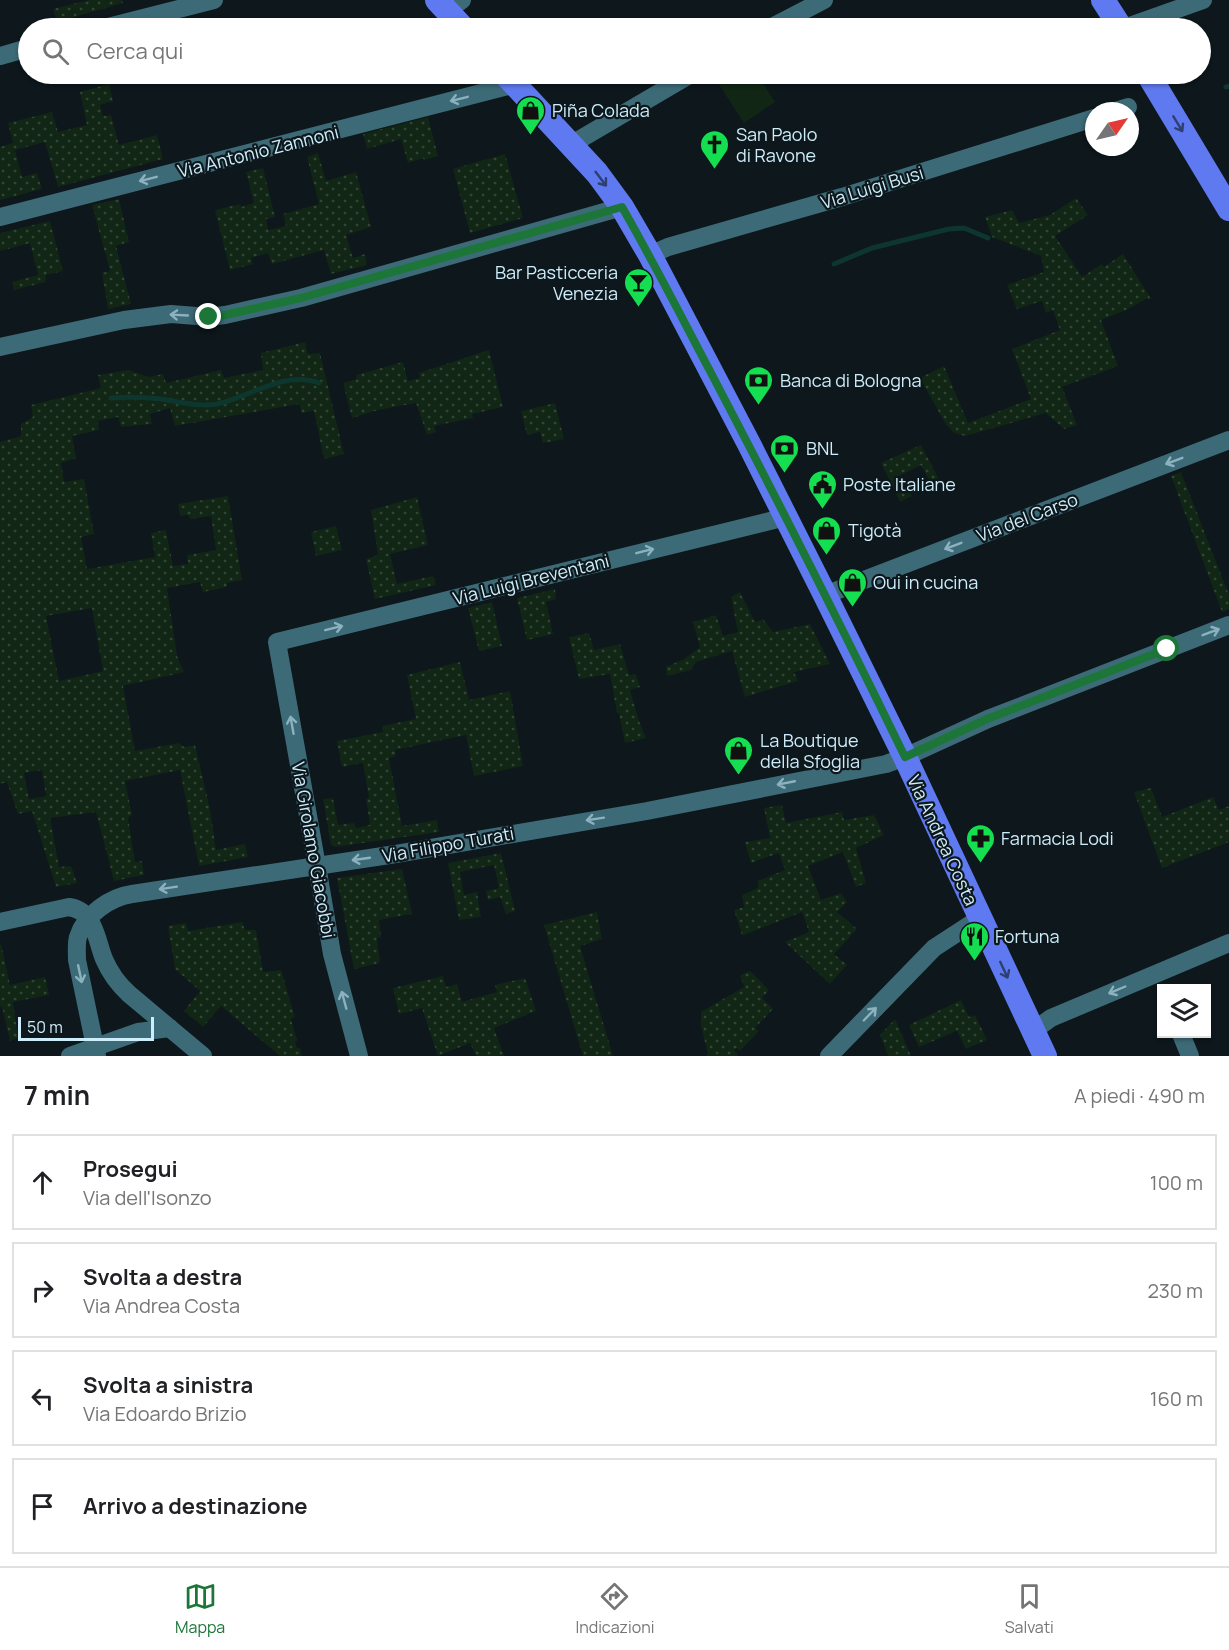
<!DOCTYPE html>
<html lang="it">
<meta charset="utf-8">
<style>
:root{--surface:#fff;--page:#f2f2f2;--text:#202124;--muted:#757577;--line:#e0e0e0;--accent:#1b7638}
body{margin:0;font-family:Manrope,sans-serif;background:var(--page);color:var(--text)}
.controls{position:absolute;right:18px;bottom:18px;display:grid;overflow:hidden;border-radius:0px;box-shadow:0 2px 4px #0004}
.controls button{width:54px;height:54px;display:grid;place-items:center;padding:0;border:0;border-bottom:2px solid var(--line);background:var(--surface);color:var(--text);font:30px sans-serif}
.compass{position:absolute;left:1085px;top:102px;width:54px;height:54px;border-radius:50%;background:var(--surface);box-shadow:0 2px 4px #0004;rotate:56deg}
.scale{position:absolute;left:18px;bottom:15px;width:136px;box-sizing:border-box;padding-left:6px;border:3px solid #cdedfa;border-top:0;font-size:16px;line-height:21px;white-space:nowrap;color:#cdedfa;-webkit-text-stroke:4px #0d171c;paint-order:stroke}
.stop{position:absolute;width:18px;height:18px;margin:-14px;border:4px solid #1b7638;border-radius:50%;background:#fff}
.stop.end{background:#1b7638;border-color:#fff;box-shadow:0 2px 6px #0008}
.list{margin:0;padding:0;list-style:none}
h2{display:flex;justify-content:space-between;align-items:center;height:78px;margin:0;padding:0 24px;font-size:26px}
h2 small{font-size:20px;font-weight:400;color:var(--muted)}
.list li{display:grid;grid-template-columns:39px 1fr auto;gap:18px;align-items:center;box-sizing:border-box;height:96px;margin:0 12px 12px;padding:0 12px;border:2px solid var(--line);border-radius:0px}
.list b{display:block;font-size:22px;white-space:nowrap}
.list p{margin:0;font-size:20px;white-space:nowrap;color:var(--muted)}
.list em{font-size:20px;font-style:normal;color:var(--muted)}
.icon{flex:none;width:33px;height:33px;fill:none;stroke:currentColor;stroke-width:2;stroke-linecap:round;stroke-linejoin:round}
.map{position:relative;flex:none;width:1229px;height:1056px;overflow:hidden}
.search{position:absolute;background:var(--surface);box-shadow:0 2px 4px #0004;left:18px;right:18px;top:18px;height:66px;display:flex;align-items:center;gap:15px;box-sizing:border-box;padding:0 21px;border-radius:33px;color:var(--muted);font-size:22px}
.sheet{height:510px;background:var(--surface)}
nav{display:flex;justify-content:space-around;align-items:center;box-sizing:border-box;height:84px;border-top:2px solid var(--line);background:var(--surface);font-size:16px;color:var(--muted)}
nav a{display:grid;justify-items:center;gap:3px}
nav .on{color:var(--accent)}
.map>svg:first-child{display:block}
.green{fill:url(#green-dots);fill-rule:evenodd}
.pitch{fill:#112614}
.lines{fill:none;stroke-linecap:round;stroke-linejoin:round}
.stream{stroke:#0d362f;stroke-width:5}
.minor{stroke:#3d6a77;stroke-width:18}
.major{stroke:#5f7af0;stroke-width:24}
.oneway{stroke:#8cb2bf}
.oneway2{stroke:#2e3f71}
.route{stroke:#1b7638;stroke-width:8}
.labels{text-anchor:middle;dominant-baseline:central;stroke-width:4.5;stroke-linejoin:round;paint-order:stroke}
.poi-label{font-size:18px;fill:#cdedfa;stroke:#0d171c;text-anchor:start}
.street-label{font-size:18px;fill:#cdedfa;stroke:#0d171c}
</style>
<div class="map">
<svg width="1229" height="1056" viewBox="0 0 1229 1056">
<defs>
<pattern id="green-dots" width="8" height="8" patternUnits="userSpaceOnUse" patternTransform="scale(1.5)"><rect width="8" height="8" fill="#112614"/><path d="M2 2h.1M6 6h.1" fill="none" stroke="#324637" stroke-width="1.8" stroke-linecap="round"/></pattern>
</defs>
<rect width="100%" height="100%" fill="#0d171c"/>
<!-- green -->
<g class="green">
<polygon points="89,0 122,0 123,3 57,22 53,9"/>
<polygon points="109,84 113,101 100,105 103,116 111,115 119,145 157,135 163,159 58,187 45,142 15,150 22,177 37,173 42,189 0,200 0,147 13,143 8,123 52,112 58,132 87,125 80,92"/>
<polygon points="428,117 438,156 424,160 423,158 408,163 401,139 367,149 363,134"/>
<polygon points="318,153 326,181 356,172 371,227 346,235 353,258 365,254 367,265 331,274 324,250 272,264 268,253 251,258 253,264 230,270 215,210 240,204 241,207 254,203 246,172 263,168 275,217 266,219 268,230 286,226 283,214 319,204 307,157"/>
<polygon points="505,154 523,218 470,233 453,169"/>
<polygon points="1076,198 1088,215 1055,236 1082,277 1102,264 1104,267 1123,254 1151,299 1146,299 1126,310 1101,320 1118,366 1062,387 1077,425 1064,429 1046,413 965,436 954,433 945,423 920,378 944,366 968,423 1031,399 1012,349 1060,330 1053,310 1046,313 1042,301 1017,309 1007,285 1044,272 1041,256 992,237 985,217 1012,210 1019,223 1050,215"/>
<polygon points="119,199 129,242 116,246 131,304 108,309 102,273 110,271 92,205"/>
<polygon points="50,221 63,271 46,275 46,282 14,290 12,282 38,275 30,243 0,251 0,233"/>
<path d="M305 342 308 354 320 353 344 454 324 459 314 411 302 413 299 404 175 426 170 408 150 414 152 424 121 427 118 417 98 421 99 430 72 436 76 458 61 463 64 482 84 479 94 534 81 537 87 569 155 557 151 533 166 530 173 566 188 564 187 555 216 550 211 516 190 519 188 515 180 516 178 504 228 496 242 580 227 583V587L203 592 200 582 167 588 177 656 184 672 123 686 135 751 179 743 184 747 195 745 210 809 216 850 245 844 248 857 199 866 180 770 125 781 132 815 128 818 135 862 142 861 144 875 114 881 96 812 50 818 59 867 71 866 77 883 56 887 32 811 18 814 7 782 0 784V442L21 436V424L33 417 31 405 101 388 98 375 128 370 149 377 163 374 166 383 221 370 224 378 263 370 261 353ZM92 608 103 671 59 681 46 616ZM42 770 46 796 29 799 24 773Z"/>
<polygon points="489,350 503,407 472,414 473,418 434,426 436,432 427,435 416,403 378,410 352,418 343,383 357,379 356,375 403,362 408,381 420,378 419,373"/>
<polygon points="555,403 564,439 543,443 540,432 527,435 521,411"/>
<polygon points="921,445 942,485 927,492 923,484 929,480 921,465 895,478 902,492 909,489 912,496 900,502 881,463"/>
<polygon points="1181,472 1229,595 1229,609 1222,612 1171,476"/>
<polygon points="417,497 428,545 390,554 397,584 433,576 436,585 375,599 366,559 378,555 371,510"/>
<polygon points="336,526 342,550 316,556 311,532"/>
<polygon points="555,589 556,599 546,602 553,634 527,640 517,598"/>
<polygon points="740,592 755,622 763,619 773,632 810,624 830,664 794,672 798,681 745,697 732,651 696,662 691,670 667,676 666,667 684,659 700,647 693,622 716,615 723,636 738,632 731,597"/>
<polygon points="492,602 502,646 479,651 468,608"/>
<polygon points="589,633 594,650 620,644 629,675 636,674 640,687 630,690 639,721 646,738 625,743 619,713 617,713 610,674 579,679 569,637"/>
<polygon points="460,662 469,700 510,691 523,766 474,776 466,735 395,750 396,756 389,758 402,826 437,820 439,832 335,847 331,845 323,799 333,798 338,825 354,823 356,828 370,825 366,799 369,798 363,763 342,767 337,741 383,732 382,726 416,719 407,675"/>
<polygon points="1151,788 1162,817 1213,797 1219,810 1229,806 1229,842 1162,868 1134,792"/>
<polygon points="782,805 786,823 842,812 844,820 874,815 884,835 856,848 866,883 856,887 843,852 808,866 821,900 841,893 847,902 837,912 857,929 834,954 847,965 830,984 785,942 809,932 802,912 744,935 742,935 734,910 744,907 742,895 758,888 758,881 785,870 779,853 751,863 745,842 770,838 764,808"/>
<polygon points="501,853 515,911 506,914 500,897 488,900 486,891 499,888 494,865 460,872 464,895 477,892 481,917 459,920 448,863"/>
<polygon points="402,869 412,914 379,920 381,937 377,938 380,963 354,969 337,878"/>
<polygon points="597,912 602,939 580,946 613,1056 583,1056 544,925"/>
<polygon points="242,922 245,930 256,930 263,972 281,970 295,1017 291,1019 297,1040 295,1041 297,1048 300,1048 302,1056 280,1056 221,1006 203,1027 184,1011 200,991 175,969 168,926 186,923 188,931"/>
<polygon points="1,944 10,985 45,977 49,995 13,1002 18,1038 10,1041 2,1007 0,1007 0,945"/>
<polygon points="750,971 769,990 762,998 773,1009 755,1028 759,1031 740,1051 737,1048 734,1050 738,1055 737,1056 707,1056 706,1055 708,1054 701,1026 701,1012 744,987 740,975"/>
<polygon points="443,976 446,987 457,984 462,1002 497,992 495,985 525,978 536,1011 494,1028 504,1056 476,1056 470,1043 438,1056 422,1008 399,1014 393,988"/>
<polygon points="961,1000 969,1017 975,1015 987,1040 966,1049 957,1031 919,1047 909,1025"/>
<polygon points="895,1019 911,1056 888,1056 880,1035"/>
</g>
<!-- pitch -->
<polygon class="pitch" points="712,74 757,74 775,102 744,123"/>
<g class="lines">
<!-- stream -->
<g class="stream">
<polyline points="1226,87 1229,86"/>
<polyline points="834,264 872,248 949,229 964,228 988,238"/>
<path d="M111 398C127 397 145 397 161 399 180 402 198 407 217 404 250 397 284 370 319 383"/>
</g>
<!-- minor -->
<g class="minor">
<polyline points="446,11 462,0"/>
<polyline points="104,28 214,0"/>
<polyline points="770,28 824,0"/>
<polyline points="1124,28 1203,0"/>
<polyline points="0,56 28,48"/>
<polyline points="1115,111 1128,107"/>
<polyline points="572,144 691,74"/>
<polyline points="0,217 516,84"/>
<polyline points="650,255 668,247 842,197 1094,118"/>
<polyline points="0,347 124,320 171,314 209,317 225,315 301,298 622,207"/>
<polyline points="825,595 1229,440"/>
<path d="M0 922 69 907C95 911 96 939 104 959 110 973 118 984 129 994L203 1056"/>
<polyline points="1033,1031 1051,1018 1229,943"/>
<polyline points="1181,1034 1190,1056"/>
<polyline points="70,1056 138,1032 170,1028"/>
<path d="M97 1056 77 960C77 952 76 944 78 937 85 914 111 897 132 894L396 854 647 811 886 764 905 757 988 719 1229 625"/>
<polyline points="359,1056 332,954 317,866 277,642 786,517"/>
<polyline points="829,1056 934,948 980,918"/>
</g>
<!-- major -->
<g class="major">
<polyline points="437,0 463,28"/>
<polyline points="1103,0 1121,28"/>
<polyline points="505,74 597,173 622,207 650,255 749,444 825,595 905,757 1045,1056"/>
<polyline points="1148,74 1229,209"/>
</g>
</g>
<!-- one-way arrows -->
<defs><path id="oneway-shaft" d="M-6 0H5M1.5-3L5.5 0L1.5 3" fill="none" stroke-width="1.6" stroke-linecap="round" stroke-linejoin="round" transform="scale(1.5)"/></defs>
<g class="oneway">
<use href="#oneway-shaft" transform="translate(459 99) rotate(166)"/>
<use href="#oneway-shaft" transform="translate(148 179) rotate(166)"/>
<use href="#oneway-shaft" transform="translate(179 315) rotate(-177)"/>
<use href="#oneway-shaft" transform="translate(1174 461) rotate(159)"/>
<use href="#oneway-shaft" transform="translate(953 546) rotate(159)"/>
<use href="#oneway-shaft" transform="translate(645 551) rotate(-14)"/>
<use href="#oneway-shaft" transform="translate(334 628) rotate(-14)"/>
<use href="#oneway-shaft" transform="translate(1211 632) rotate(-21)"/>
<use href="#oneway-shaft" transform="translate(292 725) rotate(-100)"/>
<use href="#oneway-shaft" transform="translate(786 783) rotate(169)"/>
<use href="#oneway-shaft" transform="translate(595 819) rotate(171)"/>
<use href="#oneway-shaft" transform="translate(361 859) rotate(172)"/>
<use href="#oneway-shaft" transform="translate(168 888) rotate(171)"/>
<use href="#oneway-shaft" transform="translate(80 974) rotate(78)"/>
<use href="#oneway-shaft" transform="translate(1117 990) rotate(157)"/>
<use href="#oneway-shaft" transform="translate(344 1000) rotate(-105)"/>
<use href="#oneway-shaft" transform="translate(870 1014) rotate(-46)"/>
</g>
<g class="oneway2">
<use href="#oneway-shaft" transform="translate(1178 124) rotate(59)"/>
<use href="#oneway-shaft" transform="translate(601 179) rotate(53)"/>
<use href="#oneway-shaft" transform="translate(1004 970) rotate(65)"/>
</g>
<g class="lines">
<!-- route -->
<path class="route" d="M209 317 225 315 301 298 622 207C653 261 681 316 710 371 777 499 842 627 905 757L987 719 1167 649"/>
</g>
<!-- icons -->
<defs>
<symbol id="shop-pin" viewBox="-11 -11 22 30"><path d="M0 17L-7.5 6A9.5 9.5 0 1 1 7.5 6Z" fill="#15de50" stroke="#0d171c"/><path d="M-5-2.5h2.3a2.7 3.5 0 0 1 5.4 0H5L5.5 6h-11ZM-1.5-2.5h3a1.5 2.3 0 0 0-3 0Z" fill="#111"/></symbol>
<symbol id="church-pin" viewBox="-11 -11 22 30"><path d="M0 17L-7.5 6A9.5 9.5 0 1 1 7.5 6Z" fill="#15de50" stroke="#0d171c"/><path d="M-1.2-6h2.4v3.5h3.3v2.4h-3.3V6h-2.4V-.1h-3.3v-2.4h3.3Z" fill="#111"/></symbol>
<symbol id="bar-pin" viewBox="-11 -11 22 30"><path d="M0 17L-7.5 6A9.5 9.5 0 1 1 7.5 6Z" fill="#15de50" stroke="#0d171c"/><path d="M-6-5H6L.8 .8V4.5H3.5V6h-7V4.5H-.8V.8Z" fill="#111"/></symbol>
<symbol id="bank-pin" viewBox="-11 -11 22 30"><path d="M0 17L-7.5 6A9.5 9.5 0 1 1 7.5 6Z" fill="#15de50" stroke="#0d171c"/><path d="M-6-4H6V4H-6ZM0-2.3a2.3 2.3 0 1 0 0 4.6a2.3 2.3 0 1 0 0-4.6Z" fill="#111"/></symbol>
<symbol id="civic-pin" viewBox="-11 -11 22 30"><path d="M0 17L-7.5 6A9.5 9.5 0 1 1 7.5 6Z" fill="#15de50" stroke="#0d171c"/><path d="M-.6-6.5H3V-4.5H.6V-3L4-1V1h2V6H-6V1h2V-1L-.6-3ZM-1.2 2.5V6h2.4V2.5Z" fill="#111"/></symbol>
<symbol id="pharmacy-pin" viewBox="-11 -11 22 30"><path d="M0 17L-7.5 6A9.5 9.5 0 1 1 7.5 6Z" fill="#15de50" stroke="#0d171c"/><path d="M-2-6h4v4h4v4h-4v4h-4v-4h-4v-4h4Z" fill="#111"/></symbol>
<symbol id="restaurant-pin" viewBox="-11 -11 22 30"><path d="M0 17L-7.5 6A9.5 9.5 0 1 1 7.5 6Z" fill="#15de50" stroke="#0d171c"/><path d="M-5-6h1v4h1v-4h1v4h1v-4h1v5L-1.5 .5V6h-2V.5L-5-1ZM5-6V6H3V1.5H1.5Q1.5-4 5-6Z" fill="#111"/></symbol>
</defs>
<g fill-rule="evenodd">
<use href="#shop-pin" x="514" y="94" width="33" height="45"/>
<use href="#church-pin" x="698" y="128" width="33" height="45"/>
<use href="#bar-pin" x="622" y="266" width="33" height="45"/>
<use href="#bank-pin" x="742" y="364" width="33" height="45"/>
<use href="#bank-pin" x="768" y="432" width="33" height="45"/>
<use href="#civic-pin" x="806" y="468" width="33" height="45"/>
<use href="#shop-pin" x="810" y="514" width="33" height="45"/>
<use href="#shop-pin" x="836" y="566" width="33" height="45"/>
<use href="#shop-pin" x="722" y="734" width="33" height="45"/>
<use href="#pharmacy-pin" x="964" y="822" width="33" height="45"/>
<use href="#restaurant-pin" x="958" y="920" width="33" height="45"/>
</g>
<g class="labels">
<!-- poi labels -->
<g class="poi-label">
<text x="552" y="110">Piña Colada</text>
<text x="736" y="134">San Paolo<tspan x="736" dy="21">di Ravone</tspan></text>
<text x="618" y="272" text-anchor="end">Bar Pasticceria<tspan x="618" dy="21">Venezia</tspan></text>
<text x="780" y="380">Banca di Bologna</text>
<text x="806" y="448">BNL</text>
<text x="843" y="484">Poste Italiane</text>
<text x="848" y="530">Tigotà</text>
<text x="873" y="582">Oui in cucina</text>
<text x="760" y="740">La Boutique<tspan x="760" dy="21">della Sfoglia</tspan></text>
<text x="1001" y="838">Farmacia Lodi</text>
<text x="995" y="936">Fortuna</text>
</g>
<!-- street labels -->
<g class="street-label">
<text transform="translate(258 151) rotate(-14)">Via Antonio Zannoni</text>
<text transform="translate(872 187) rotate(-17)">Via Luigi Busi</text>
<text transform="translate(1027 517) rotate(-21)">Via del Carso</text>
<text transform="translate(531 579) rotate(-14)">Via Luigi Breventani</text>
<text transform="translate(943 840) rotate(65)">Via Andrea Costa</text>
<text transform="translate(448 844) rotate(-10)">Via Filippo Turati</text>
<text transform="translate(314 850) rotate(80)">Via Girolamo Giacobbi</text>
</g>
</g>
</svg>
<div class="controls">
<button><svg class="icon" aria-label="layers" viewBox="0 0 24 24"><path d="M12 4l9 5-9 5-9-5zM3 14l9 5 9-5"/></svg></button>
</div>
<svg class="compass" viewBox="-18 -18 36 36"><path d="M0-13l5 13h-10z" fill="#e53935"/><path d="M0 13l5-13h-10z" fill="#757577"/></svg>
<div class="scale">50 m</div>
<div class="stop" style="left:1167px;top:649px"></div>
<div class="stop end" style="left:209px;top:317px"></div>
<div class="search"><svg class="icon" aria-label="search" viewBox="0 0 24 24"><circle cx="10" cy="10" r="6"/><path d="M15 15l6 6"/></svg>Cerca qui</div>
</div>
<section class="sheet">
<h2>7 min<small>A piedi · 490 m</small></h2>
<ul class="list">
<li><svg class="icon" aria-label="ahead" viewBox="0 0 24 24"><path d="M12 20V5M6 11l6-6 6 6"/></svg><div><b>Prosegui</b><p>Via dell'Isonzo</p></div><em>100 m</em></li>
<li><svg class="icon" aria-label="right" viewBox="0 0 24 24"><path d="M7 20v-9h11M14 6l5 5-5 5"/></svg><div><b>Svolta a destra</b><p>Via Andrea Costa</p></div><em>230 m</em></li>
<li><svg class="icon" aria-label="left" viewBox="0 0 24 24"><path d="M17 20v-9H6M10 6l-5 5 5 5"/></svg><div><b>Svolta a sinistra</b><p>Via Edoardo Brizio</p></div><em>160 m</em></li>
<li><svg class="icon" aria-label="arrive" viewBox="0 0 24 24"><path d="M6 21V4h12l-3 4 3 4H6"/></svg><div><b>Arrivo a destinazione</b></div></li>
</ul>
</section>
<nav>
<a class="on"><svg class="icon" aria-label="map" viewBox="0 0 24 24"><path d="M3 6l6-2 6 2 6-2v14l-6 2-6-2-6 2zM9 4v14M15 6v14"/></svg>Mappa</a>
<a><svg class="icon" aria-label="directions" viewBox="0 0 24 24"><path d="M12 3l9 9-9 9-9-9zM9 14v-3h6M13 9l2 2-2 2"/></svg>Indicazioni</a>
<a><svg class="icon" aria-label="saved" viewBox="0 0 24 24"><path d="M7 4h10v16l-5-4-5 4z"/></svg>Salvati</a>
</nav>
